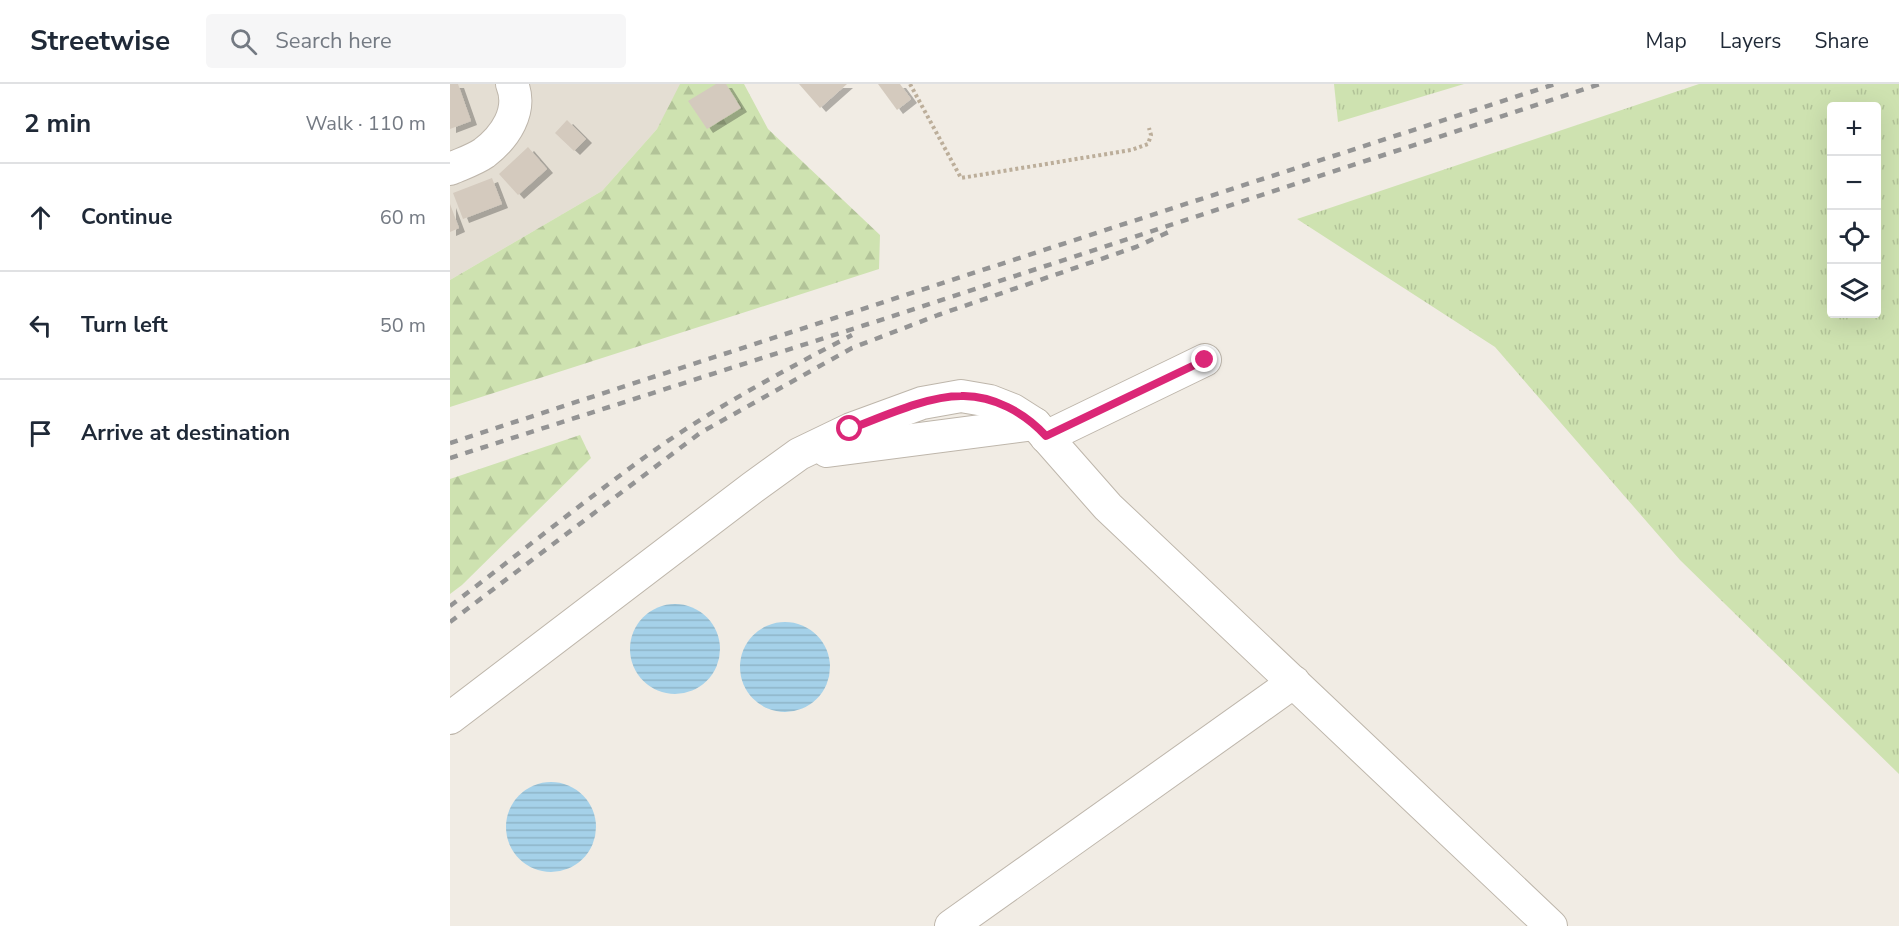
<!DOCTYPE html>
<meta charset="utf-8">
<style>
:root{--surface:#fff;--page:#f6f6f7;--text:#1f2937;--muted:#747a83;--line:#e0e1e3}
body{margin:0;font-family:"Nunito Sans",sans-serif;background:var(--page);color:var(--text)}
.controls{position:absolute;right:18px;top:18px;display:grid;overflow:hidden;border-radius:6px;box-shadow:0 6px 24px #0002}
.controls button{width:54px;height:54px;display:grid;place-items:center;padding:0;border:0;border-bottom:2px solid var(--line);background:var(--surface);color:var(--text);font:30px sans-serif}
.stop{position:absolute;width:18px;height:18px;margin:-14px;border:4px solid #db2777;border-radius:50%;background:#fff}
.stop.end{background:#db2777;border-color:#fff;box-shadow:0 2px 6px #0008}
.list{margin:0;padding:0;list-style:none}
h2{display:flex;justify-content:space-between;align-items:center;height:78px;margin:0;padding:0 24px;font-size:26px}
h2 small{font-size:20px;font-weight:400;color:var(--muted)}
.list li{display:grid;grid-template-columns:39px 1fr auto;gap:18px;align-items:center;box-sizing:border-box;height:108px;padding:0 24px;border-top:2px solid var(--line)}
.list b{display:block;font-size:22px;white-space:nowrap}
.list em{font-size:20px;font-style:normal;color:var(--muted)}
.icon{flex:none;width:33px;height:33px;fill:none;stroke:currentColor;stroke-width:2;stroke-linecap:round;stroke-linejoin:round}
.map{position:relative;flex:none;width:1449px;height:842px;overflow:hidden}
header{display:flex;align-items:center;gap:36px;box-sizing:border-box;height:84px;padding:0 30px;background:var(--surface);border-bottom:2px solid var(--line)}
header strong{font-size:28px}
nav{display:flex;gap:33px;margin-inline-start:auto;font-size:21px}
.search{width:420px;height:54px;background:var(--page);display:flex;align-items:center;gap:15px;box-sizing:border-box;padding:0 21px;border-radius:6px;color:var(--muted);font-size:22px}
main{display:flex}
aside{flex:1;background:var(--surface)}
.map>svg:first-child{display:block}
.residential{fill:#e4ded3}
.grass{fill:url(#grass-tufts);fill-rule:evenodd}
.forest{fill:url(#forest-firs)}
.water{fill:url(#water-rules)}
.building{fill:#d4cabe;filter:url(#shadow)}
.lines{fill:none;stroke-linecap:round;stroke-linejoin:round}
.minor-casing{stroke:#beb6ab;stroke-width:34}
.path{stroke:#bcae9a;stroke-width:4;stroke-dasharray:3 3;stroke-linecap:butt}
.minor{stroke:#fff;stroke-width:32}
.rail{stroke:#949494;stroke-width:4.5;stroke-dasharray:8 8;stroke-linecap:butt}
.route{stroke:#db2777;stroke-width:8}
</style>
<header>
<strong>Streetwise</strong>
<div class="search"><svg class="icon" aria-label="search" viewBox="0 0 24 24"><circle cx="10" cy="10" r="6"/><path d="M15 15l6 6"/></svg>Search here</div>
<nav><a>Map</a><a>Layers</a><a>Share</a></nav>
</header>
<main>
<aside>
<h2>2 min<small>Walk · 110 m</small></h2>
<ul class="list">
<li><svg class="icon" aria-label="ahead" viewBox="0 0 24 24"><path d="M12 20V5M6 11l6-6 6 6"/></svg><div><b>Continue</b></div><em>60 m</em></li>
<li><svg class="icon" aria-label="left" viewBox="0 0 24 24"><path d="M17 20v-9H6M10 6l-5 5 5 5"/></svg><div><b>Turn left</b></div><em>50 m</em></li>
<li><svg class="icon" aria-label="arrive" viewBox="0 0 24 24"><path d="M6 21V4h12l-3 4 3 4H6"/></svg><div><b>Arrive at destination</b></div></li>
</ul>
</aside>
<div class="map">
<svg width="1449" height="842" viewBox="0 0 1449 842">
<defs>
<pattern id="grass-tufts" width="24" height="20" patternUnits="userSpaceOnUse" patternTransform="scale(1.5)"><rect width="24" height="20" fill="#cee2b0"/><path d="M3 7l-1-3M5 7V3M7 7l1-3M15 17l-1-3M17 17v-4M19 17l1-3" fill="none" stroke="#b2c398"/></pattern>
<pattern id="forest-firs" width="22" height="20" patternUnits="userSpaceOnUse" patternTransform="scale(1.5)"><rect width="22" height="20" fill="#cee2b0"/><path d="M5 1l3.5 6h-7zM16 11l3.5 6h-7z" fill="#b2c398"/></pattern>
<pattern id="water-rules" width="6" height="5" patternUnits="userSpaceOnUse" patternTransform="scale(1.5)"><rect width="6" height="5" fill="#a5d1e9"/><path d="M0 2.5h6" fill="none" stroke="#8fb4c8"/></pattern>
<filter id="shadow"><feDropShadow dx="6" dy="4" stdDeviation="0" flood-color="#0004"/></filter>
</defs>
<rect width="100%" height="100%" fill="#f1ece4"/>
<!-- residential -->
<polygon class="residential" points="0,0 235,0 207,45 152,107 0,196"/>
<!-- grass -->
<g class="grass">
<polygon points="884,0 1014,0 888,38"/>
<path d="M1249 0H1449V690L1230 476 1045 263 847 135ZM1426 22V230H1382V22Z"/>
</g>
<!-- forest -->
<g class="forest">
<polygon points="230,0 294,0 318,45 430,151 429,185 0,323 0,196 152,107 207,45"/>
<polygon points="130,351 141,374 12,501 0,510 0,395"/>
</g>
<!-- water -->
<g class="water">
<circle cx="225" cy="565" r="45"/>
<circle cx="335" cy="583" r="45"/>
<circle cx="101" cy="743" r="45"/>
</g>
<!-- building -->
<g class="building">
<polygon points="0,0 8,0 21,37 0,45"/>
<polygon points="266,0 276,0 291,24 257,45 238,17"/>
<polygon points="349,0 397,0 370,24"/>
<polygon points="428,0 450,0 461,15 447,26"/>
<polygon points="117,36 136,55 124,67 105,49"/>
<polygon points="78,63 97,85 68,111 49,90"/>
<polygon points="42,94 52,120 13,135 3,109"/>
<polygon points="0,120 9,144 0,148"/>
</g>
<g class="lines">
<defs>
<g id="minor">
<path d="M0 85C11 80 24 76 34 69 55 53 73 27 62 0"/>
<polyline points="596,353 755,276"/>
<polyline points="377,367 585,340"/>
<polyline points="0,634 302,404 349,370 401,345 472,319 511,312 540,317 563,326 585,340 658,423 1101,842"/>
<polyline points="501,842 844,598"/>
</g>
</defs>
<!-- minor casing -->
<use href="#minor" class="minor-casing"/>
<!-- path -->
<polyline class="path" points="460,0 511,94 681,66 698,60 701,51 699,44"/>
<!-- minor -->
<use href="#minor" class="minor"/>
<!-- rail -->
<g class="rail">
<polyline points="0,359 1105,0"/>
<polyline points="0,374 437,234 1150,0"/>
<path d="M0 522C65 473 129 421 195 373 260 326 331 288 402 251"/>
<polyline points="0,538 250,349 402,264 488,231 686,163 723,146"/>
</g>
</g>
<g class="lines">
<!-- route -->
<path class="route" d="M400 345C432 333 477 312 511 312 543 311 575 329 596 352L755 276"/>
</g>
</svg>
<div class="controls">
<button>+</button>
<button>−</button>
<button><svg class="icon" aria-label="locate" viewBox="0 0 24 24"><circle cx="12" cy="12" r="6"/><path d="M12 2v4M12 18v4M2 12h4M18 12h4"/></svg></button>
<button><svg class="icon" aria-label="layers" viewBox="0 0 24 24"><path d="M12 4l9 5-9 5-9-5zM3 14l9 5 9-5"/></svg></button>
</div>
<div class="stop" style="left:400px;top:345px"></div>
<div class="stop end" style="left:755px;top:276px"></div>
</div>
</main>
